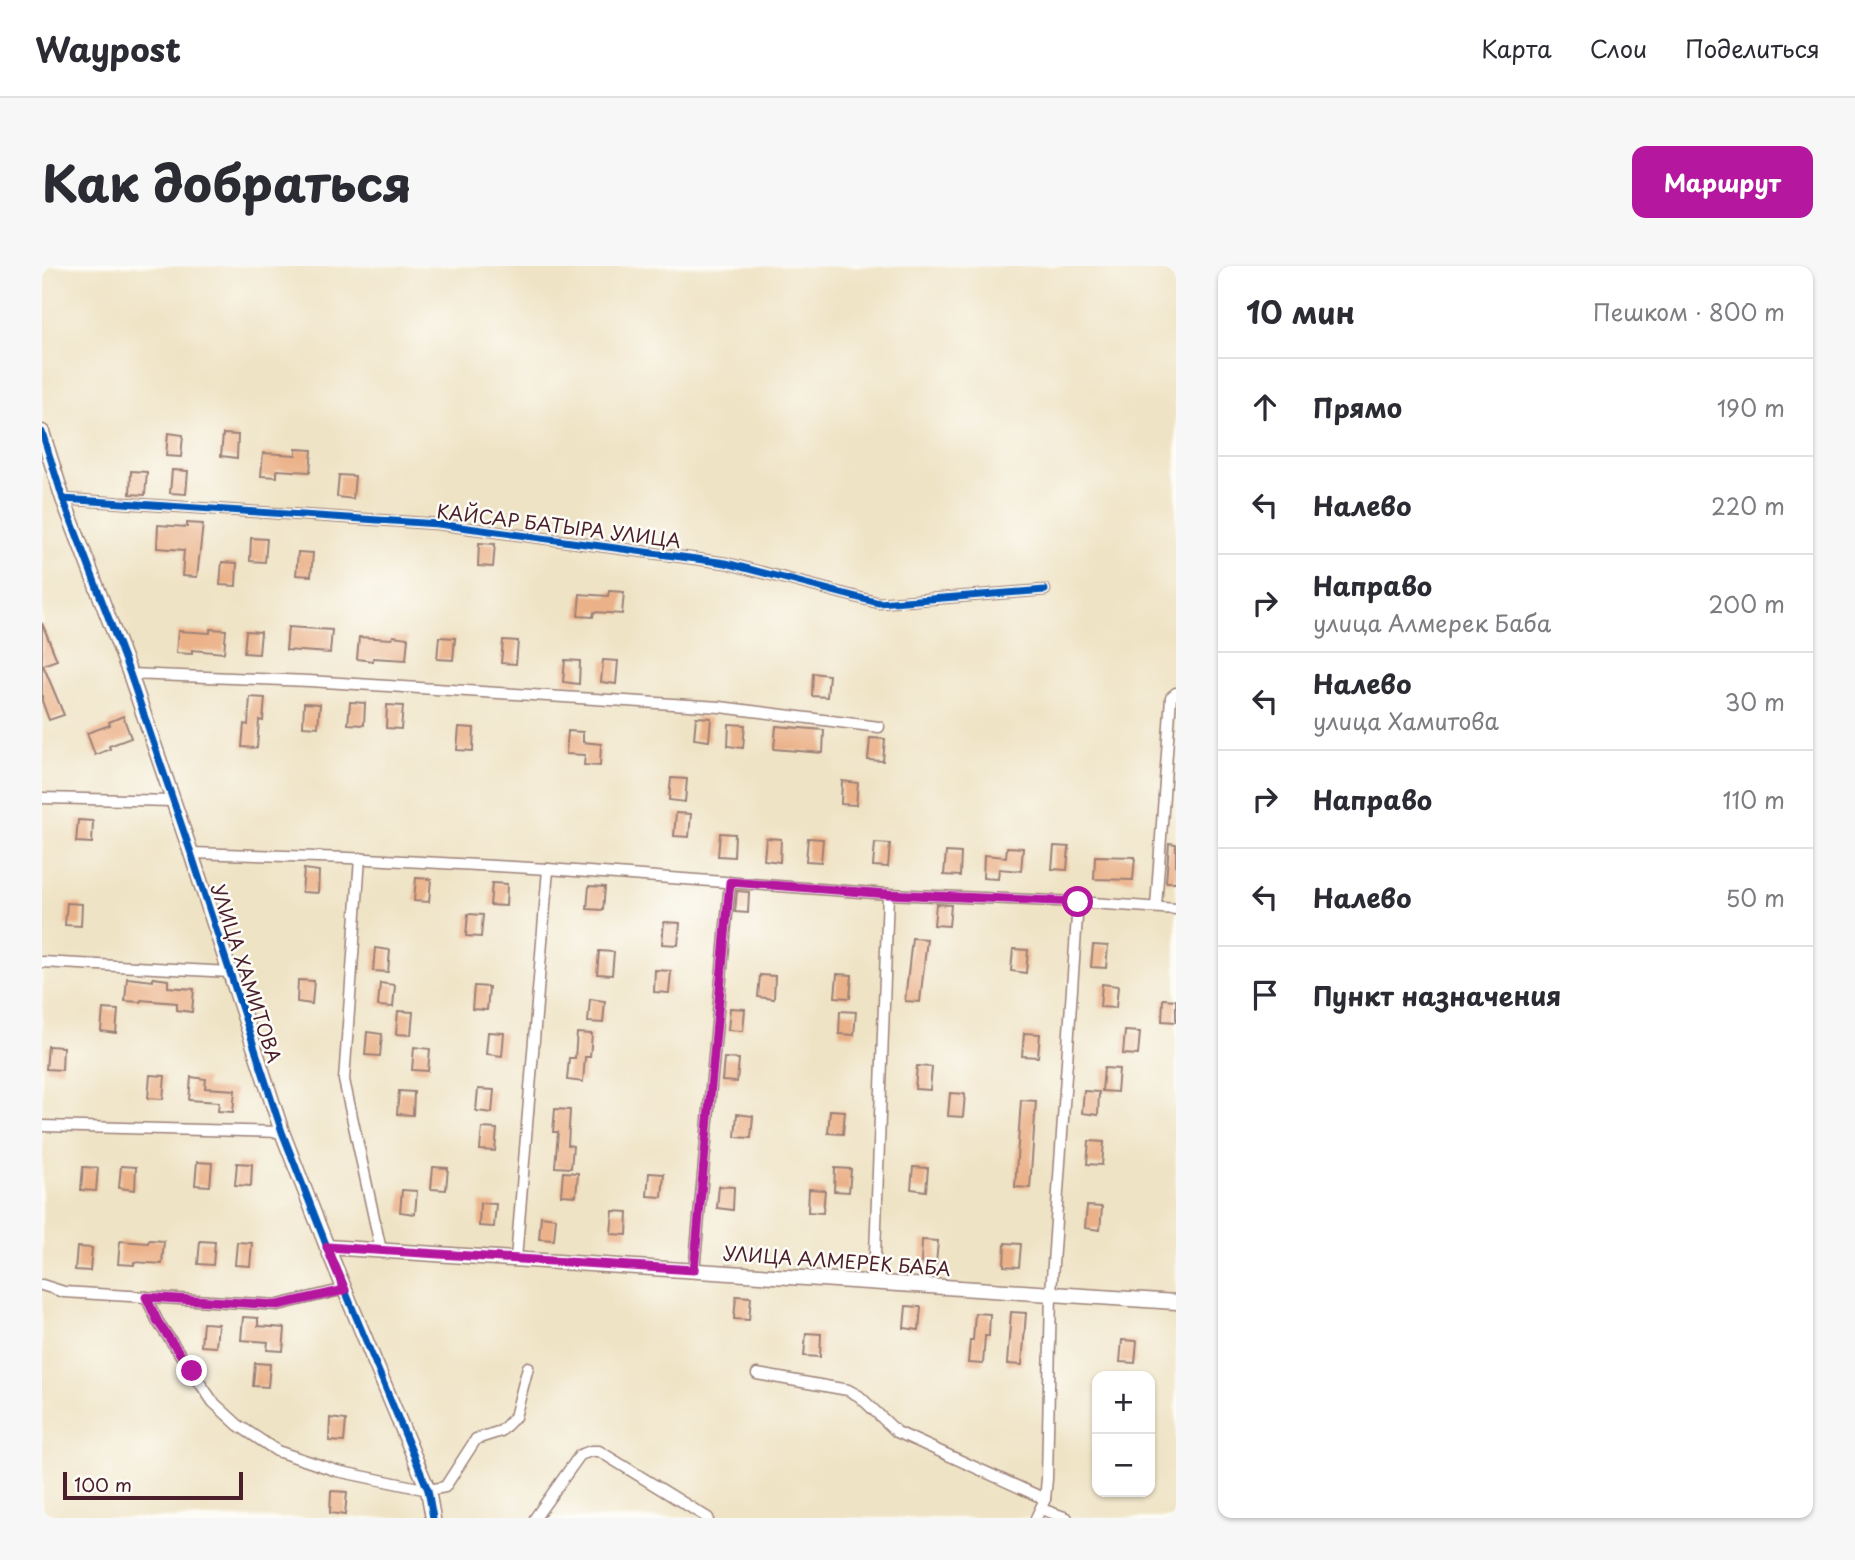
<!DOCTYPE html>
<html lang="ru">
<meta charset="utf-8">
<style>
:root{--surface:#fff;--page:#f7f7f7;--text:#2b2b33;--muted:#7c7c81;--line:#e1e1e2;--accent:#b5179e}
body{margin:0;font-family:"Playpen Sans",sans-serif;background:var(--page);color:var(--text)}
.controls{position:absolute;right:21px;bottom:21px;display:grid;overflow:hidden;border-radius:14px;box-shadow:0 2px 5px #0004}
.controls button{width:63px;height:63px;display:grid;place-items:center;padding:0;border:0;border-bottom:2px solid var(--line);background:var(--surface);color:var(--text);font:35px sans-serif}
.scale{position:absolute;left:21px;bottom:18px;width:180px;box-sizing:border-box;padding-left:7px;border:4px solid #4a1f2b;border-top:0;font-size:19px;line-height:24px;white-space:nowrap;color:#4a1f2b;-webkit-text-stroke:5px #fdfcf7;paint-order:stroke}
.stop{position:absolute;width:21px;height:21px;margin:-16px;border:5px solid #b5179e;border-radius:50%;background:#fff}
.stop.end{background:#b5179e;border-color:#fff;box-shadow:0 2px 7px #0008}
.list{margin:0;padding:0;list-style:none}
h2{display:flex;justify-content:space-between;align-items:center;height:91px;margin:0;padding:0 28px;font-size:30px}
h2 small{font-size:23px;font-weight:400;color:var(--muted)}
.list li{display:grid;grid-template-columns:46px 1fr auto;gap:21px;align-items:center;box-sizing:border-box;height:98px;padding:0 28px;border-top:2px solid var(--line)}
.list b{display:block;font-size:26px;white-space:nowrap}
.list p{margin:0;font-size:23px;white-space:nowrap;color:var(--muted)}
.list em{font-size:23px;font-style:normal;color:var(--muted)}
.icon{flex:none;width:38px;height:38px;fill:none;stroke:currentColor;stroke-width:2;stroke-linecap:round;stroke-linejoin:round}
.map{position:relative;flex:none;width:1134px;height:1252px;overflow:hidden;border-radius:14px}
header{display:flex;align-items:center;gap:42px;box-sizing:border-box;height:98px;padding:0 35px;background:var(--surface);border-bottom:2px solid var(--line)}
header strong{font-size:33px}
nav{display:flex;gap:38px;margin-inline-start:auto;font-size:24px}
.intro{display:flex;align-items:center;justify-content:space-between;box-sizing:border-box;height:168px;padding:0 42px}
h1{margin:0;font-size:49px}
.button{padding:18px 32px;border-radius:14px;background:var(--accent);color:#fff;font-size:24px;font-weight:700}
main{display:flex;gap:42px;padding:0 42px}
aside{flex:1;background:var(--surface);border-radius:14px;box-shadow:0 2px 5px #0004}
.map>svg:first-child{display:block}
.building{fill:#ebb188}
.lines{fill:none;stroke-linecap:round;stroke-linejoin:round}
.minor-casing{stroke:#9c8178;stroke-width:13}
.tertiary-casing{stroke:#9c8178;stroke-width:17}
.minor{stroke:#fff;stroke-width:10}
.tertiary{stroke:#fff;stroke-width:14}
.cycleway-casing{stroke:#fdfcf7;stroke-width:11}
.cycleway{stroke:#0057b8;stroke-width:7}
.route{stroke:#b5179e;stroke-width:9}
.labels{text-anchor:middle;dominant-baseline:central;stroke-width:5;stroke-linejoin:round;paint-order:stroke}
.street-label{font-size:19px;fill:#4a1f2b;stroke:#fdfcf7}
</style>
<header>
<strong>Waypost</strong>
<nav><a>Карта</a><a>Слои</a><a>Поделиться</a></nav>
</header>
<div class="intro"><h1>Как добраться</h1><a class="button">Маршрут</a></div>
<main>
<div class="map">
<svg width="1134" height="1252" viewBox="0 0 1134 1252">
<rect width="100%" height="100%" fill="#fdfcf7"/>
<filter id="ink" filterUnits="userSpaceOnUse"><feTurbulence type="fractalNoise" baseFrequency=".0143" numOctaves="2"/><feDisplacementMap in="SourceGraphic" scale="14" xChannelSelector="R" yChannelSelector="G"/><feConvolveMatrix kernelMatrix="1 2 1 2 8 2 1 2 1" color-interpolation-filters="sRGB"/></filter>
<filter id="wash" filterUnits="userSpaceOnUse"><feTurbulence type="fractalNoise" baseFrequency=".00686" numOctaves="4" result="noise"/><feDisplacementMap in="SourceGraphic" scale="28" xChannelSelector="R" yChannelSelector="G"/><feGaussianBlur stdDeviation="1.57" result="paint"/><feColorMatrix in="noise" values="0 0 0 0 0 0 0 0 0 0 0 0 0 0 0 0 0 1.4 0 .05"/><feComposite in="paint" operator="in"/></filter>
<g filter="url(#wash)">
<rect width="100%" height="100%" fill="#efe3c5"/>
<g id="blocks">
<!-- building -->
<g class="building">
<polygon points="126,167 141,169 139,191 124,190"/>
<polygon points="181,168 196,169 195,192 179,190"/>
<polygon points="254,183 270,184 268,206 235,204 235,211 219,210 221,187 254,189"/>
<polygon points="130,204 146,205 144,228 128,227"/>
<polygon points="89,205 105,206 103,229 88,228"/>
<polygon points="297,209 313,210 311,233 295,231"/>
<polygon points="145,257 161,258 155,311 140,310 142,284 115,282 116,259 145,261"/>
<polygon points="209,272 225,273 223,296 208,295"/>
<polygon points="437,277 453,278 451,301 436,300"/>
<polygon points="256,286 271,287 269,310 254,309"/>
<polygon points="180,296 195,297 194,320 178,319"/>
<polygon points="567,325 582,326 580,348 552,346 551,351 536,350 538,328 566,330"/>
<polygon points="0,357 15,394 1,399 22,449 7,454 0,435"/>
<polygon points="246,361 290,364 288,387 244,384"/>
<polygon points="168,363 184,364 182,387 150,384 150,388 134,387 136,365 168,367"/>
<polygon points="204,365 219,366 217,388 202,387"/>
<polygon points="351,370 366,372 364,394 331,392 331,395 315,393 317,371 350,373"/>
<polygon points="397,371 413,372 411,394 395,393"/>
<polygon points="461,374 476,375 474,398 459,397"/>
<polygon points="523,394 538,395 537,418 521,416"/>
<polygon points="561,394 576,395 574,418 559,416"/>
<polygon points="771,407 787,409 785,431 770,430"/>
<polygon points="208,431 223,432 221,455 217,454 215,482 200,481 202,458 206,459"/>
<polygon points="308,436 323,437 322,459 306,458"/>
<polygon points="262,437 278,438 276,461 261,460"/>
<polygon points="345,439 361,440 359,463 344,462"/>
<polygon points="81,450 89,472 67,480 68,483 53,489 45,467 68,459 67,456"/>
<polygon points="654,451 669,452 667,475 652,473"/>
<polygon points="687,458 703,459 701,482 686,480"/>
<polygon points="734,460 782,464 781,487 732,483"/>
<polygon points="417,461 432,462 431,485 415,484"/>
<polygon points="526,465 541,466 541,476 559,478 558,500 542,499 543,489 524,488"/>
<polygon points="828,472 843,473 841,495 826,494"/>
<polygon points="629,512 645,513 643,536 627,534"/>
<polygon points="800,515 816,517 814,539 799,538"/>
<polygon points="634,547 649,548 647,571 632,570"/>
<polygon points="36,554 51,555 50,577 34,576"/>
<polygon points="678,567 693,568 692,591 676,590"/>
<polygon points="724,572 739,573 738,596 722,594"/>
<polygon points="766,572 781,573 779,596 764,595"/>
<polygon points="833,577 848,578 846,601 831,600"/>
<polygon points="1127,577 1134,578 1134,616 1124,616"/>
<polygon points="1012,580 1027,581 1025,604 1010,603"/>
<polygon points="965,581 981,582 979,605 957,603 956,613 941,612 942,589 964,591"/>
<polygon points="904,586 919,587 918,610 902,609"/>
<polygon points="1053,590 1093,591 1091,614 1052,613"/>
<polygon points="262,603 277,605 276,627 260,626"/>
<polygon points="374,612 389,613 387,636 372,635"/>
<polygon points="450,617 465,618 464,640 448,639"/>
<polygon points="547,620 563,621 561,644 545,643"/>
<polygon points="695,625 707,626 706,647 693,646"/>
<polygon points="25,637 40,638 39,660 23,659"/>
<polygon points="894,638 909,639 907,660 892,659"/>
<polygon points="426,648 441,649 439,671 424,670"/>
<polygon points="622,656 638,657 636,679 620,678"/>
<polygon points="870,672 885,673 878,736 863,735"/>
<polygon points="1051,679 1066,680 1064,702 1049,701"/>
<polygon points="333,682 348,684 346,706 331,705"/>
<polygon points="971,683 986,684 984,707 969,705"/>
<polygon points="557,685 572,686 570,709 555,708"/>
<polygon points="613,704 629,705 627,727 612,726"/>
<polygon points="795,708 810,709 808,732 793,731"/>
<polygon points="718,709 733,710 732,733 716,731"/>
<polygon points="85,712 111,715 111,712 126,714 126,721 152,723 150,746 135,744 135,737 99,734 99,736 83,735"/>
<polygon points="256,714 272,715 270,738 255,736"/>
<polygon points="338,717 353,719 351,741 336,740"/>
<polygon points="1060,718 1076,720 1074,742 1058,741"/>
<polygon points="432,720 447,721 445,744 430,743"/>
<polygon points="548,733 563,735 561,757 546,756"/>
<polygon points="1121,733 1134,734 1134,756 1120,755"/>
<polygon points="688,742 703,743 701,765 686,764"/>
<polygon points="61,743 76,744 74,767 59,765"/>
<polygon points="356,745 371,746 369,769 354,768"/>
<polygon points="798,745 814,746 812,769 797,768"/>
<polygon points="1083,765 1098,766 1096,789 1081,788"/>
<polygon points="325,766 340,768 338,790 323,789"/>
<polygon points="446,766 462,767 460,790 444,788"/>
<polygon points="535,767 550,768 548,791 543,791 541,816 525,814 527,792 533,792"/>
<polygon points="982,767 998,768 996,791 980,790"/>
<polygon points="6,780 21,781 20,804 4,803"/>
<polygon points="372,781 388,783 386,805 370,804"/>
<polygon points="682,792 697,793 695,816 680,815"/>
<polygon points="875,800 890,801 888,824 873,823"/>
<polygon points="1062,802 1077,803 1075,826 1060,825"/>
<polygon points="108,809 123,810 121,833 106,832"/>
<polygon points="149,811 164,813 163,822 193,824 191,846 176,845 177,836 147,834"/>
<polygon points="436,823 452,824 450,847 434,845"/>
<polygon points="357,825 372,826 371,849 355,848"/>
<polygon points="1042,825 1057,826 1056,849 1040,847"/>
<polygon points="908,827 923,828 921,851 906,850"/>
<polygon points="979,834 994,835 988,922 973,921"/>
<polygon points="513,843 528,844 526,879 531,880 529,902 513,901 516,866 511,866"/>
<polygon points="788,844 803,845 801,868 786,867"/>
<polygon points="695,848 711,850 709,872 693,871"/>
<polygon points="440,862 455,863 453,885 438,884"/>
<polygon points="1047,875 1062,876 1060,899 1045,898"/>
<polygon points="155,896 170,897 168,920 153,919"/>
<polygon points="195,897 210,898 209,920 193,919"/>
<polygon points="79,900 94,901 93,924 77,922"/>
<polygon points="41,901 56,902 54,925 39,924"/>
<polygon points="391,901 406,902 404,924 389,923"/>
<polygon points="871,901 886,902 884,925 869,923"/>
<polygon points="793,902 809,903 807,926 792,925"/>
<polygon points="521,906 536,907 534,930 519,929"/>
<polygon points="607,907 622,908 620,931 605,930"/>
<polygon points="677,920 692,921 691,944 675,942"/>
<polygon points="767,923 783,924 781,947 766,946"/>
<polygon points="360,924 375,925 373,948 358,946"/>
<polygon points="438,937 454,938 452,961 437,960"/>
<polygon points="1045,940 1060,941 1058,964 1043,962"/>
<polygon points="571,945 586,946 585,969 569,968"/>
<polygon points="499,950 514,952 512,974 497,973"/>
<polygon points="107,974 122,975 120,998 92,996 92,999 76,998 78,975 106,977"/>
<polygon points="880,974 896,975 894,998 879,997"/>
<polygon points="158,975 173,976 171,999 156,998"/>
<polygon points="195,976 210,977 208,1000 193,999"/>
<polygon points="963,977 979,978 977,1001 962,1000"/>
<polygon points="35,981 50,982 48,1005 33,1004"/>
<polygon points="694,1030 709,1031 707,1054 692,1053"/>
<polygon points="864,1040 879,1041 877,1064 862,1062"/>
<polygon points="969,1046 984,1047 980,1099 965,1098"/>
<polygon points="933,1047 948,1048 947,1070 943,1070 941,1098 926,1097 928,1074 931,1074"/>
<polygon points="201,1051 216,1052 216,1060 243,1062 241,1085 225,1084 226,1076 199,1074"/>
<polygon points="161,1057 176,1058 174,1081 159,1080"/>
<polygon points="764,1067 779,1068 778,1091 762,1090"/>
<polygon points="1080,1074 1095,1075 1093,1097 1078,1096"/>
<polygon points="213,1097 228,1098 226,1121 211,1120"/>
<polygon points="288,1152 304,1154 302,1176 287,1175"/>
<polygon points="289,1225 305,1226 303,1249 288,1247"/>
</g>
</g>
</g>
<g filter="url(#ink)">
<use href="#blocks" fill-opacity="0" stroke="#9c8178" stroke-width="2"/>
<g class="lines">
<defs>
<g id="minor">
<polyline points="21,233 396,258 684,297 837,337 1003,324"/>
<polyline points="88,408 267,415 678,441 837,461"/>
<polyline points="0,532 131,535"/>
<polyline points="149,587 307,592 506,603 846,628 1036,636 1134,643"/>
<polyline points="318,592 302,814 339,984"/>
<polyline points="1114,641 1129,431 1134,427"/>
<polyline points="0,696 188,706"/>
<polyline points="0,860 240,866"/>
<polyline points="474,993 506,603"/>
<polyline points="652,1005 688,616"/>
<polyline points="832,1016 846,628"/>
<polyline points="0,1019 22,1026 236,1039 303,1023"/>
<polyline points="104,1031 116,1056 171,1136 196,1159 235,1185 295,1205 386,1224 403,1221 434,1173 459,1165 473,1151 486,1101"/>
<polyline points="715,1108 806,1124 817,1130 855,1166 1003,1233"/>
<polyline points="999,1243 1025,1252"/>
<polyline points="493,1252 538,1189 549,1185 557,1185 666,1252"/>
<polyline points="994,1252 1003,1233 1005,1213 1009,1027 1036,636"/>
</g>
<g id="tertiary">
<polyline points="0,166 21,233 88,408 149,587 240,866 285,981 386,1224 391,1252"/>
<polyline points="285,981 1134,1036"/>
</g>
</defs>
<!-- minor casing -->
<use href="#minor" class="minor-casing"/>
<!-- tertiary casing -->
<use href="#tertiary" class="tertiary-casing"/>
<!-- minor -->
<use href="#minor" class="minor"/>
<!-- tertiary -->
<use href="#tertiary" class="tertiary"/>
<defs>
<g id="cycleway">
<polyline points="0,166 21,233 88,408 149,587 240,866 285,981 386,1224 391,1252"/>
<polyline points="21,233 396,258 684,297 837,337 1003,324"/>
</g>
</defs>
<!-- cycleway casing -->
<use href="#cycleway" class="cycleway-casing"/>
<!-- cycleway -->
<use href="#cycleway" class="cycleway"/>
</g>
</g>
<g class="lines" filter="url(#ink)">
<!-- route -->
<polyline class="route" points="150,1105 116,1056 104,1031 236,1039 303,1024 285,981 652,1004 688,616 846,628 1036,636"/>
</g>
<g class="labels">
<!-- street labels -->
<g class="street-label">
<text transform="translate(517 259) rotate(7)">КАЙСАР БАТЫРА УЛИЦА</text>
<text transform="translate(205 707) rotate(72)">УЛИЦА ХАМИТОВА</text>
<text transform="translate(795 994) rotate(4)">УЛИЦА АЛМЕРЕК БАБА</text>
</g>
</g>
</svg>
<div class="controls">
<button>+</button>
<button>−</button>
</div>
<div class="scale">100 m</div>
<div class="stop" style="left:1036px;top:636px"></div>
<div class="stop end" style="left:150px;top:1105px"></div>
</div>
<aside>
<h2>10 мин<small>Пешком · 800 m</small></h2>
<ul class="list">
<li><svg class="icon" aria-label="ahead" viewBox="0 0 24 24"><path d="M12 20V5M6 11l6-6 6 6"/></svg><div><b>Прямо</b></div><em>190 m</em></li>
<li><svg class="icon" aria-label="left" viewBox="0 0 24 24"><path d="M17 20v-9H6M10 6l-5 5 5 5"/></svg><div><b>Налево</b></div><em>220 m</em></li>
<li><svg class="icon" aria-label="right" viewBox="0 0 24 24"><path d="M7 20v-9h11M14 6l5 5-5 5"/></svg><div><b>Направо</b><p>улица Алмерек Баба</p></div><em>200 m</em></li>
<li><svg class="icon" aria-label="left" viewBox="0 0 24 24"><path d="M17 20v-9H6M10 6l-5 5 5 5"/></svg><div><b>Налево</b><p>улица Хамитова</p></div><em>30 m</em></li>
<li><svg class="icon" aria-label="right" viewBox="0 0 24 24"><path d="M7 20v-9h11M14 6l5 5-5 5"/></svg><div><b>Направо</b></div><em>110 m</em></li>
<li><svg class="icon" aria-label="left" viewBox="0 0 24 24"><path d="M17 20v-9H6M10 6l-5 5 5 5"/></svg><div><b>Налево</b></div><em>50 m</em></li>
<li><svg class="icon" aria-label="arrive" viewBox="0 0 24 24"><path d="M6 21V4h12l-3 4 3 4H6"/></svg><div><b>Пункт назначения</b></div></li>
</ul>
</aside>
</main>
